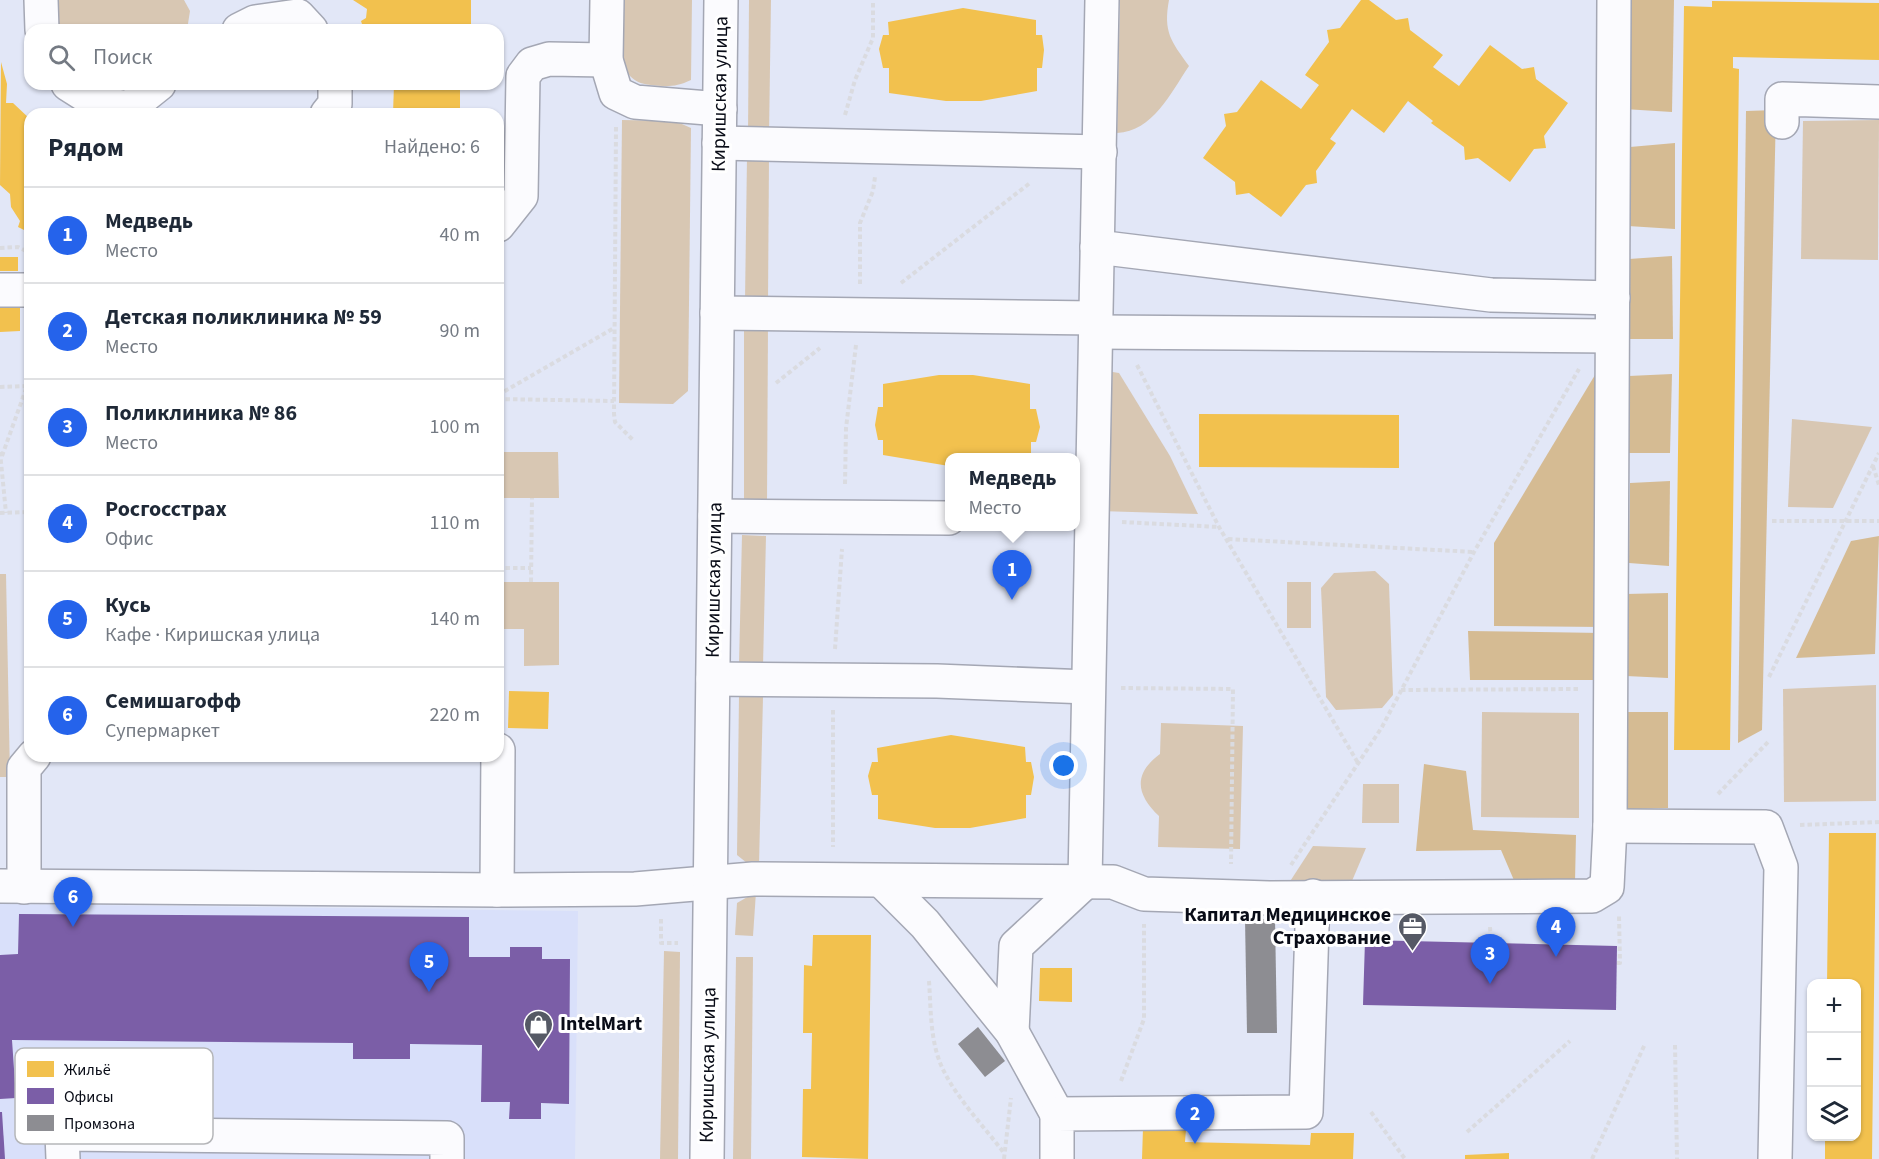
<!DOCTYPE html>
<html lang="ru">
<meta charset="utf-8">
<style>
:root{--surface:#fff;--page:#f2f2f3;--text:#1f2937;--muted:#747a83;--line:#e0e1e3;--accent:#2563eb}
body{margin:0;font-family:"Source Sans 3",sans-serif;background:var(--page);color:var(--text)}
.controls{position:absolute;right:18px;bottom:18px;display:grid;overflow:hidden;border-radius:12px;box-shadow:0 2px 4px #0004}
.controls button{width:54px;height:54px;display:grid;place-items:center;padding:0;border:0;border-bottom:2px solid var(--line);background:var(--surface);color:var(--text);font:30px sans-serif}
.you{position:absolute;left:1064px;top:766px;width:21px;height:21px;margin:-15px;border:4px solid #fff;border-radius:50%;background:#1a73e8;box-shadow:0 0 0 9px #1a73e833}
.badge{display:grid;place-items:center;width:39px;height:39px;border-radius:50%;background:var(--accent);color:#fff;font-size:20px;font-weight:700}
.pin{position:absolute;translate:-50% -50px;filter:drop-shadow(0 2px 3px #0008)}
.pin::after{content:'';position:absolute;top:32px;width:21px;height:18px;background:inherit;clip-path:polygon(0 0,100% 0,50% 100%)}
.popup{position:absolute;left:945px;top:453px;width:135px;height:78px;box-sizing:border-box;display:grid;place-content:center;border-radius:12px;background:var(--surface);filter:drop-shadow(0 2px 4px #0005);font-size:20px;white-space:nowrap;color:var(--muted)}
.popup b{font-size:22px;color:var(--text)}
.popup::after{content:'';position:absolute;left:50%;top:100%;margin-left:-12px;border:12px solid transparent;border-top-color:var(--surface)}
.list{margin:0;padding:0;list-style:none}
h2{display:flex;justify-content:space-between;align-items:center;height:78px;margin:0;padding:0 24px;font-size:26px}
h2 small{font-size:20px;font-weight:400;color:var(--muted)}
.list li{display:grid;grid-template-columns:39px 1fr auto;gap:18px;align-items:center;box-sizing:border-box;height:96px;padding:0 24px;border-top:2px solid var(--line)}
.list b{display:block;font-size:22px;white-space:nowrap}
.list p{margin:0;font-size:20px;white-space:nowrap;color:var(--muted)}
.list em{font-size:20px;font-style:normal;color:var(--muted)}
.icon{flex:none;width:33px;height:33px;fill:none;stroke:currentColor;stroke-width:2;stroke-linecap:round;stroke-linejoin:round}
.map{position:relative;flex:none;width:1879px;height:1159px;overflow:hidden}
.search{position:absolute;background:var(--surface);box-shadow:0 2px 4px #0004;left:24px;top:24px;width:480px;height:66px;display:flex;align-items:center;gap:15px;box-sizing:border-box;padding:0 21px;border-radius:18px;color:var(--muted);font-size:22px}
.panel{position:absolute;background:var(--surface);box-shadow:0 2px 4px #0004;left:24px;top:108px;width:480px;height:654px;border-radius:18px}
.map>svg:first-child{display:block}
.built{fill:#d9e0fa}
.green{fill:#d8c7b3}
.forest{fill:#d5bb93}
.homes{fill:#f2c14e}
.offices{fill:#7b5ea7}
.industry{fill:#8d8d92}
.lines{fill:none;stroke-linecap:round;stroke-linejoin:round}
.minor-casing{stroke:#a4a7b4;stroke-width:36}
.path{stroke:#dadbe0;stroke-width:4;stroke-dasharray:4.5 3;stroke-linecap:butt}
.minor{stroke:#fbfbfe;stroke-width:33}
.labels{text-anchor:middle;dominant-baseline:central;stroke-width:6;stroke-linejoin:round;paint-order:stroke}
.street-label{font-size:20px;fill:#090c17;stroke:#fff}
.poi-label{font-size:20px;font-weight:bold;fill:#090c17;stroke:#fff;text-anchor:end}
.key{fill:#fff;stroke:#b5b6b9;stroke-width:1.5}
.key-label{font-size:16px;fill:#090c17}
</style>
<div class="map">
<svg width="1879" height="1159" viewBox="0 0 1879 1159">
<rect width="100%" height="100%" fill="#e2e7f7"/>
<!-- built -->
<polygon class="built" points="0,904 578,911 575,1159 0,1159"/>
<!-- green -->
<g class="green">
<polygon points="57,0 184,0 190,11 187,30 59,30"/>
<path d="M622 0H692L691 80C676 87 667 87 651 85 610 82 621 29 622 0Z"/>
<polygon points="749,0 771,0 769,135 748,135"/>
<path d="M1120 0H1169C1163 32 1171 41 1189 66 1170 94 1153 131 1117 133Z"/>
<polygon points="622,120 675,121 691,128 688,391 673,404 619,403"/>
<polygon points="1879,120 1878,260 1801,259 1803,121"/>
<polygon points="747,157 769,158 768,301 745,301"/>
<polygon points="744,326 768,326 767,502 744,502"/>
<polygon points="1100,370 1119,373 1170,456 1198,514 1099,511"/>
<polygon points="1792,419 1872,427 1833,508 1788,507"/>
<polygon points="498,452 558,452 559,498 498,498"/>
<polygon points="742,535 766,536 763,666 739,665"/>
<polygon points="1375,571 1389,584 1393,695 1382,708 1336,710 1326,697 1321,588 1334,573"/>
<polygon points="0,574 6,574 10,777 0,777"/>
<polygon points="498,582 559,582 559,665 524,666 524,629 498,629"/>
<rect x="1287" y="582" width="24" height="46"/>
<polygon points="1876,685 1876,801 1784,802 1783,689"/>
<polygon points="739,696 763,697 759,865 747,863 737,855"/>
<polygon points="1482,712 1579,713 1579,818 1481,817"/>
<path d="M1161 723 1243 726 1240 849 1158 847 1159 816C1136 794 1133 774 1160 754Z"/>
<polygon points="1363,784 1399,784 1399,823 1362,823"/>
<polygon points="1313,846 1366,848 1349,888 1287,886"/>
<polygon points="756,892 753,936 735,935 737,903"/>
<polygon points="664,951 680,952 678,1159 660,1159"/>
<polygon points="736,957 753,957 751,1159 733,1159"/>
</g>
<!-- forest -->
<g class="forest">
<polygon points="1623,0 1674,0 1672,112 1624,109"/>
<polygon points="1776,110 1762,730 1738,743 1746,111"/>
<polygon points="1675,143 1675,229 1628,226 1630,147"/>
<polygon points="1672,256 1673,339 1630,339 1629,259"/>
<polygon points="1598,370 1602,627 1494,626 1494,543"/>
<polygon points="1672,374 1670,453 1628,453 1629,376"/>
<polygon points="1670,481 1669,566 1629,563 1630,483"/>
<polygon points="1879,536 1875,654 1796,658 1851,541"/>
<polygon points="1668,593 1668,678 1626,676 1626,594"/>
<polygon points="1468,631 1602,633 1600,680 1470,680"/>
<polygon points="1625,712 1668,712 1668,808 1626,809"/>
<polygon points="1424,764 1466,771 1473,830 1576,835 1575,882 1519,892 1501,850 1416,851"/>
</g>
<!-- homes -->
<g class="homes">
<polygon points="353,0 471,0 471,27 469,30 364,30 361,21 366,18 367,9"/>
<polygon points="1361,0 1369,0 1396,20 1408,18 1410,30 1443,55 1433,67 1459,86 1490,45 1522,69 1534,67 1536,79 1568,103 1544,136 1546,148 1534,149 1510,182 1478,158 1465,160 1464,147 1431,123 1433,121 1408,101 1384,133 1352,109 1330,139 1336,143 1316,171 1317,183 1306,185 1281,217 1249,193 1236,195 1235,182 1203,158 1226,126 1224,114 1237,112 1261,80 1301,109 1319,85 1305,75 1329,42 1327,30 1340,28"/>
<polygon points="1712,1 1879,3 1879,60 1733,57 1733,68 1739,69 1730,750 1674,750 1684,6 1712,7"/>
<polygon points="963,8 1036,20 1036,35 1042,35 1044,50 1042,68 1037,68 1037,91 981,101 946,101 889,93 889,68 883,68 879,49 883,35 889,35 888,22"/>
<polygon points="1,62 7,84 6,103 13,103 30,119 30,233 18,227 20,221 11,207 10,194 0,185"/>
<polygon points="394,84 460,84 460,114 393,114"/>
<polygon points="212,108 212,114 190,114 190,109"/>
<rect x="0" y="257" width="18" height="14"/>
<polygon points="0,305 20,305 20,331 0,332"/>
<polygon points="939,375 973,375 1030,384 1030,409 1036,409 1040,427 1036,442 1031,442 1031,455 949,458 949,466 883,455 883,440 878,440 875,425 878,407 883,407 883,384"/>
<polygon points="1199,414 1399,415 1399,468 1199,467"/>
<polygon points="509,691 549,692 548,729 508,728"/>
<polygon points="951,735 1025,747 1026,762 1031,762 1034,777 1031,795 1026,795 1026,818 970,828 935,828 878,819 878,795 872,795 868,776 872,762 878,762 877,748"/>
<polygon points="1829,833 1876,833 1872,1159 1825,1159 1825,1136 1856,1136 1856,984 1827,984"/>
<polygon points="813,935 871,935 868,1159 802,1157 803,1089 811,1089 812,1033 803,1033 804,965 812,966"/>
<polygon points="1040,968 1072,968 1072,1002 1039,1001"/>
<polygon points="1143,1128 1186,1129 1185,1142 1310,1145 1311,1133 1354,1133 1353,1159 1142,1159"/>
<polygon points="1509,1153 1509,1159 1465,1159 1465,1155"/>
</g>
<!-- offices -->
<g class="offices">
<polygon points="19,914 469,917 469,957 510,957 510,947 542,947 542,959 570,959 569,1104 541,1103 541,1119 509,1119 510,1102 481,1102 482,1045 410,1044 410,1059 353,1059 353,1043 12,1040 16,1098 0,1099 0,955 18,954"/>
<polygon points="1365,940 1617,946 1616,1010 1363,1005"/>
<polygon points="0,1112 2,1112 5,1159 0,1159"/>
</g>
<!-- industry -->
<g class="industry">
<polygon points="1245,919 1275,919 1277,1033 1247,1033"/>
<polygon points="978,1027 1005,1061 985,1077 958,1044"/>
</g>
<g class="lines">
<defs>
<g id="minor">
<polyline points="41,0 42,30"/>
<polyline points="607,0 606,60 616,93 635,102 720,109"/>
<polyline points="239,30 255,22 298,16 311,30"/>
<polyline points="68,84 98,103 129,108 138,114"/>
<polyline points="129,108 159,84"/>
<polyline points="327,114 335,104 335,84"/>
<polyline points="1782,122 1782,99 1879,102"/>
<polyline points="719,143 1100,152"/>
<polyline points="498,225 521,196 523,76 532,64 549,59 606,60"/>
<polyline points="1097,247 1491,295 1613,298"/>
<polyline points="0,290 30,290"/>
<polyline points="717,313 1095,318"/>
<polyline points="1096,332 1611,336"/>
<polyline points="715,516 949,518"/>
<polyline points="713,679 937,681 1088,687"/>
<polyline points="1610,826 1766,827 1781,867 1775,1159"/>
<polyline points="882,881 925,924 1012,1032 1057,1114"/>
<polyline points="0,886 497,890 635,889 753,879 1113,882 1144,894 1269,898 1592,896 1607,887 1610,826 1614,0"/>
<polyline points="24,887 24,768 34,756"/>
<polyline points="497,890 498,750"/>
<polyline points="1012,1032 1016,946 1085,882 1102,0"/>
<polyline points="63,1159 62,1134 447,1138 447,1159"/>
<polyline points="707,1159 721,0"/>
<polyline points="1057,1159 1057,1114 1306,1112 1313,896"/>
</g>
</defs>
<!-- minor casing -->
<use href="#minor" class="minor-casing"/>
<!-- path -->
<g class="path">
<polyline points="845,115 855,80 873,38 873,0"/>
<polyline points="616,127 614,414 615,422 633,440"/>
<polyline points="0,248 18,247 30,253"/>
<polyline points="901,283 1030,183"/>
<polyline points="860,284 860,223 873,191 875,177"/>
<polyline points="1137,365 1219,527 1358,763"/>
<polyline points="776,383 820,348"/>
<polyline points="0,387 30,386"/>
<polyline points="498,395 614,328"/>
<polyline points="498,399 614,401"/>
<polyline points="0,452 6,513"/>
<polyline points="2,456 27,386"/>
<polyline points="1873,466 1879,485"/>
<polyline points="845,484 846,428 856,345"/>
<polyline points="0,513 30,512"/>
<polyline points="1772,521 1879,521"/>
<polyline points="1122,522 1219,527"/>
<polyline points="1228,539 1474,552"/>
<polyline points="498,568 531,568"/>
<polyline points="531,582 532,498"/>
<polyline points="835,649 842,549"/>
<polyline points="1769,677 1879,453"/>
<polyline points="1121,688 1233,689 1231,864"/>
<polyline points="1401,690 1580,689"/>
<polyline points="833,710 833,847"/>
<polyline points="1718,794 1768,742"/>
<polyline points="1800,825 1879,822"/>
<polyline points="1291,865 1382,727 1474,552 1579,369"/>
<polyline points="661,919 661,943 678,943"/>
<polyline points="1490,927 1491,943"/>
<polyline points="1617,963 1620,963 1619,916"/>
<path d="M929 981C931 1009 930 1039 941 1065 955 1097 983 1125 1004 1153"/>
<polyline points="1675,1045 1677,1159"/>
<polyline points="1121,1081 1144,1019 1144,924"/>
<polyline points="1371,1112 1405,1159"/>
<polyline points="1467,1132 1570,1041"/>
<polyline points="1004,1159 1011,1098"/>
<polyline points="1592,1159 1645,1044"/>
</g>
<!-- minor -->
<use href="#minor" class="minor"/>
</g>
<!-- icons -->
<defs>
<symbol id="office-pin" viewBox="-11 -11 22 30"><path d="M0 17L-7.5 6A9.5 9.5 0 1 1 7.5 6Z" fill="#555965" stroke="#fff"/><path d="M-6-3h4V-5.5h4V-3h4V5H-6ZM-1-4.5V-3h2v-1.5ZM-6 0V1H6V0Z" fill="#fff"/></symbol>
<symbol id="shop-pin" viewBox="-11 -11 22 30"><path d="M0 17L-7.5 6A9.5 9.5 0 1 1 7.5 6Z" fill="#555965" stroke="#fff"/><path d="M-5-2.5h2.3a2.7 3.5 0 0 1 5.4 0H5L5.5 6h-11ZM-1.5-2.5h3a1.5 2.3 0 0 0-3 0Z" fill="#fff"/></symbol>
</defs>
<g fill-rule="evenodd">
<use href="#office-pin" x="1396" y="910" width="33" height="45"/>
<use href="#shop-pin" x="522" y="1008" width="33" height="45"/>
</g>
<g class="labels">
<!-- street labels -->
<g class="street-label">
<text transform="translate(720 94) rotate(-89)">Киришская улица</text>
<text transform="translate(714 580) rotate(-89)">Киришская улица</text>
<text transform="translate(708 1065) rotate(-89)">Киришская улица</text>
</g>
<!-- poi labels -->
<g class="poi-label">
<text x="1391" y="915">Капитал Медицинское<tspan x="1391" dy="23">Страхование</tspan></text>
<text x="560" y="1024" text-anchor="start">IntelMart</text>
</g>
</g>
<!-- legend -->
<rect x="15" y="1048" width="198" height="96" rx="9" class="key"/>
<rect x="27" y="1061" width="27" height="16" fill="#f2c14e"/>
<rect x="27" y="1088" width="27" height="16" fill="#7b5ea7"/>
<rect x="27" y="1115" width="27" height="16" fill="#8d8d92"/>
<g class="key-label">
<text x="64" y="1075">Жильё</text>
<text x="64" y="1102">Офисы</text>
<text x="64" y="1129">Промзона</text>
</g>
</svg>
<div class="controls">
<button>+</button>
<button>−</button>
<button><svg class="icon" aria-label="layers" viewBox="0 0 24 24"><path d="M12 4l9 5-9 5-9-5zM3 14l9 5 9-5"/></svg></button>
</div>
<div class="you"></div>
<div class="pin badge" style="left:1012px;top:600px">1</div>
<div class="popup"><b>Медведь</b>Место</div>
<div class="pin badge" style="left:1195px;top:1144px">2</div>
<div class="pin badge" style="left:1490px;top:984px">3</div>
<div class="pin badge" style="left:1556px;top:957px">4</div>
<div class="pin badge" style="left:429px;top:992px">5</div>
<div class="pin badge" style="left:73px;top:927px">6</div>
<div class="search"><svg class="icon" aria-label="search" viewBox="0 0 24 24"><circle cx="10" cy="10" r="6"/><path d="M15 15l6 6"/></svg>Поиск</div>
<section class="panel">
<h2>Рядом<small>Найдено: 6</small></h2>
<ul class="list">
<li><span class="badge">1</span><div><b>Медведь</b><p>Место</p></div><em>40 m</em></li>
<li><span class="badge">2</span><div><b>Детская поликлиника № 59</b><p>Место</p></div><em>90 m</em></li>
<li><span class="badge">3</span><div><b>Поликлиника № 86</b><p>Место</p></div><em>100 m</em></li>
<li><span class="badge">4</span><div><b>Росгосстрах</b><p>Офис</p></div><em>110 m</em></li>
<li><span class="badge">5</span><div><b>Кусь</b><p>Кафе · Киришская улица</p></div><em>140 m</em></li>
<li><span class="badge">6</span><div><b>Семишагофф</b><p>Супермаркет</p></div><em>220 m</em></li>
</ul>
</section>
</div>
